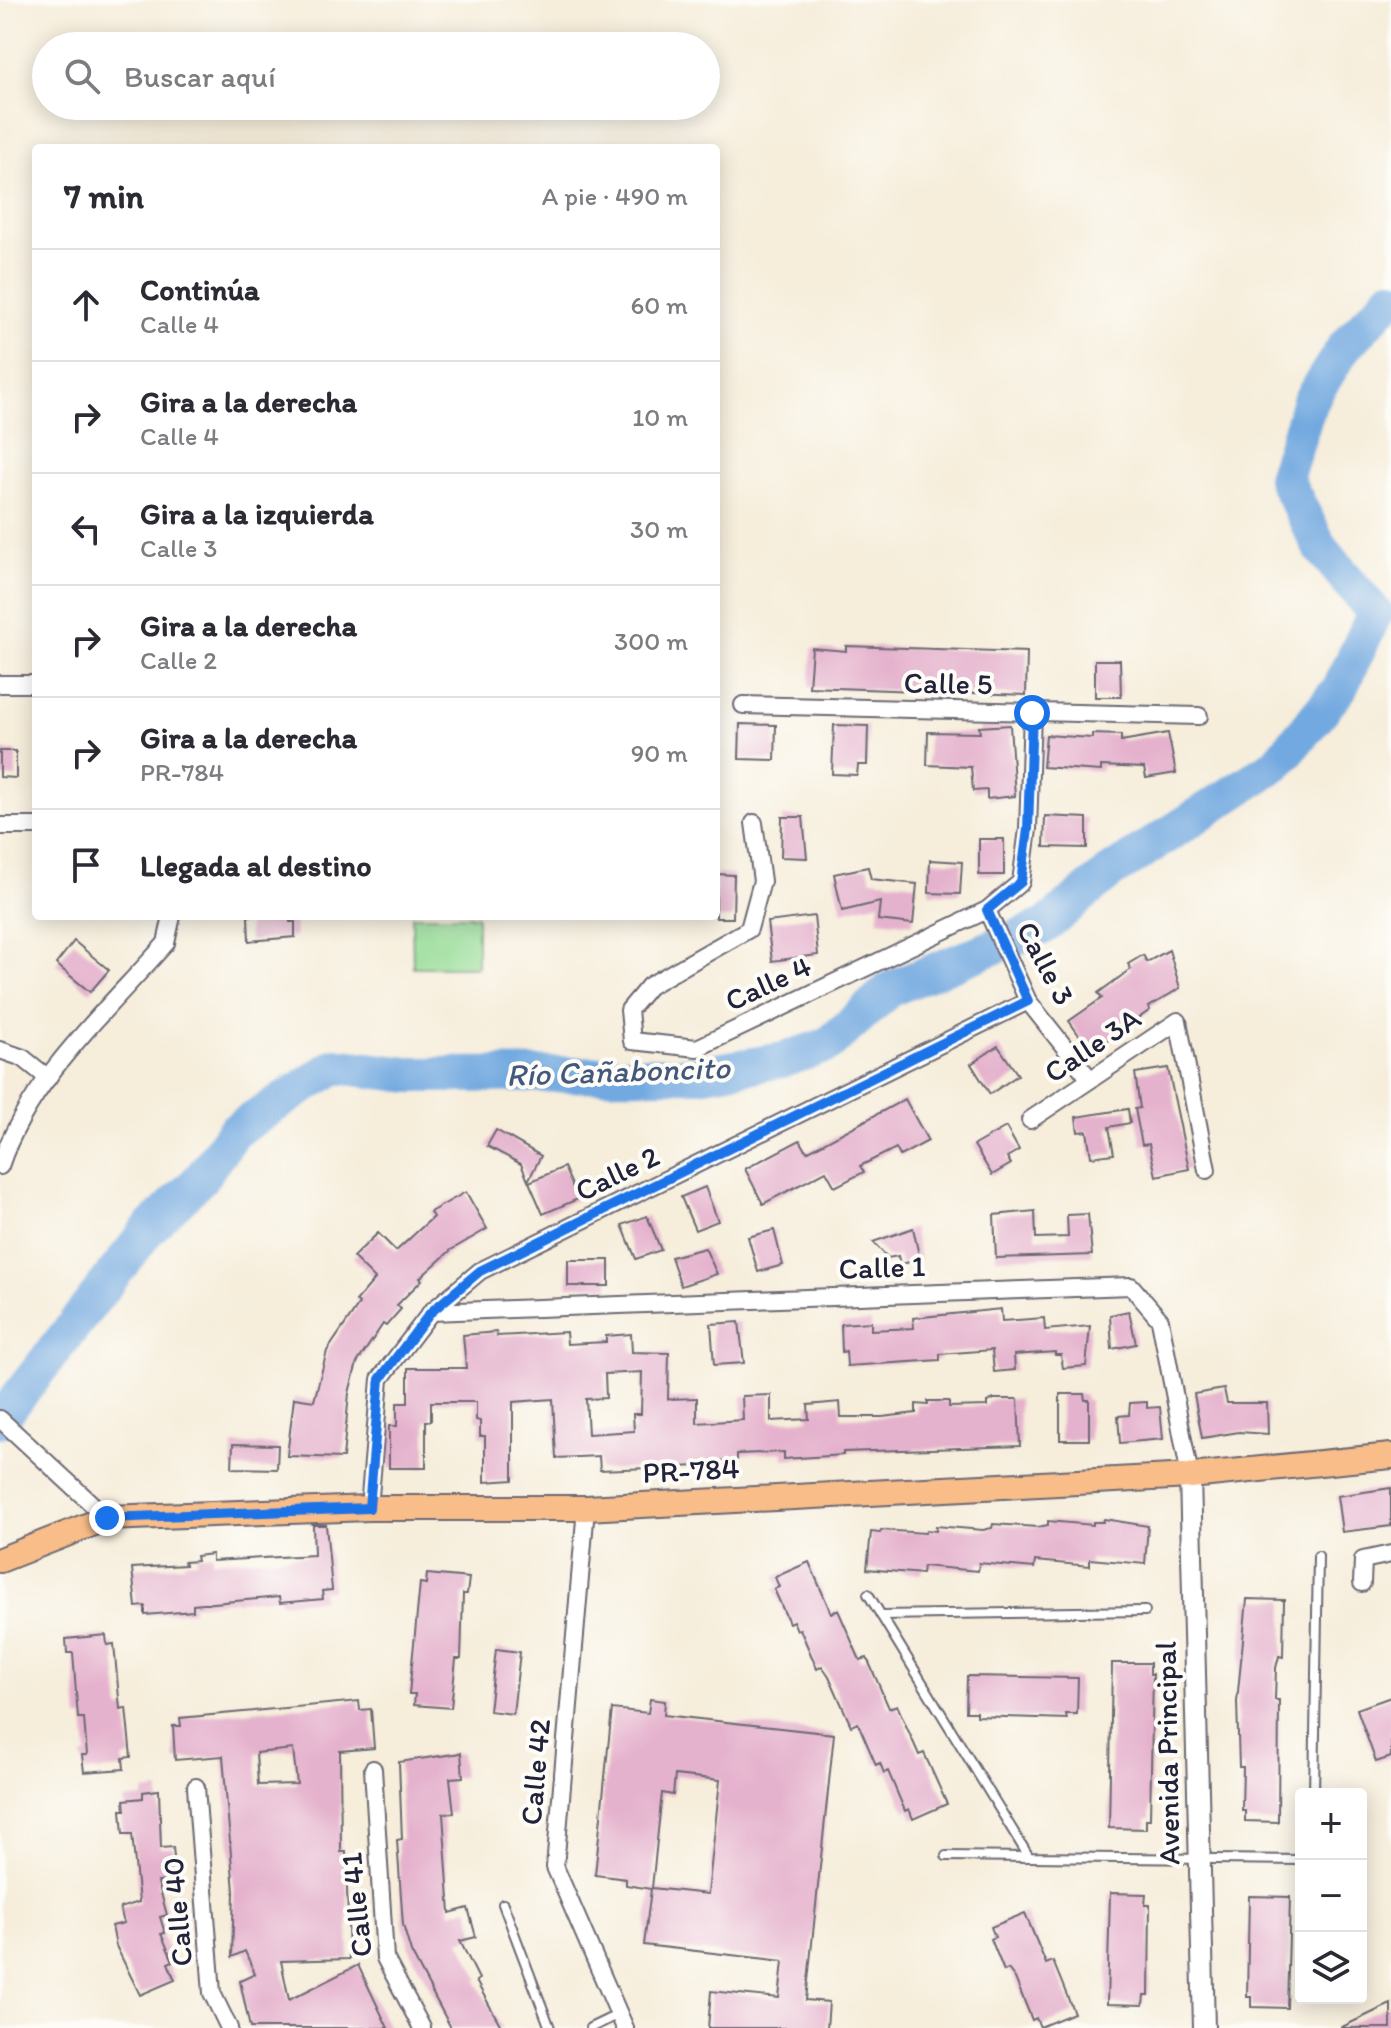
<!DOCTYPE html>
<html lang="es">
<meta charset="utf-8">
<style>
:root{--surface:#fff;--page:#f7f7f7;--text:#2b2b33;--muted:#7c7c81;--line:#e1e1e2}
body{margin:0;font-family:Itim,sans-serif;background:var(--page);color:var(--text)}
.controls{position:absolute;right:24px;bottom:24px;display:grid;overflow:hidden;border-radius:8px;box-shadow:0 4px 20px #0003}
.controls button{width:72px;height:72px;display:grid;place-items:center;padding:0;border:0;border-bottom:2px solid var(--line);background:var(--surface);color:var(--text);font:40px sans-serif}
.stop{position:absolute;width:24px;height:24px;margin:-18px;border:6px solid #1a73e8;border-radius:50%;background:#fff}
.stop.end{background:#1a73e8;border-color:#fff;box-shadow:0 2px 8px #0008}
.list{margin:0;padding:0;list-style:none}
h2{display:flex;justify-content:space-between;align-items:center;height:104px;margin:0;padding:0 32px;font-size:34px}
h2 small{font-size:26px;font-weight:400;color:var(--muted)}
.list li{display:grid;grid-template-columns:52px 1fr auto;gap:24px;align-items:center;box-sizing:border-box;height:112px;padding:0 32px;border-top:2px solid var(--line)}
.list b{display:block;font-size:30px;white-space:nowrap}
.list p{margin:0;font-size:26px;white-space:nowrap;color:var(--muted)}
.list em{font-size:26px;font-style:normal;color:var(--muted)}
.icon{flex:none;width:44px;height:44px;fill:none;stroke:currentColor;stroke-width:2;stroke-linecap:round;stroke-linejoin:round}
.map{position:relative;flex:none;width:1391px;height:2028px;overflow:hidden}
.search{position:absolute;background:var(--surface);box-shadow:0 4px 20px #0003;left:32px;top:32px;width:688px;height:88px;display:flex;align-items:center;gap:20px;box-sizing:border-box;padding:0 28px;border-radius:44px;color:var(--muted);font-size:30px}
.panel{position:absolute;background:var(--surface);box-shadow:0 4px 20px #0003;left:32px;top:144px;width:688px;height:776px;border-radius:8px}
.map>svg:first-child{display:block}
.green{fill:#94db95;stroke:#5b7e68;stroke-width:2}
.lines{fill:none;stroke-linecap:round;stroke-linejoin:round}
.river{stroke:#72a9e0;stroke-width:36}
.building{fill:#e5b2cd;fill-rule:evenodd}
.service-casing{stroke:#6c6973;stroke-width:12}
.minor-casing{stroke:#6c6973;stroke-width:20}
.tertiary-casing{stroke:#6c6973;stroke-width:24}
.primary-casing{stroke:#6c6973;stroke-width:28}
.service{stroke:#fff;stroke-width:8}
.minor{stroke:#fff;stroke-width:16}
.tertiary{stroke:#fff;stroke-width:20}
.primary{stroke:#f8bd89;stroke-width:24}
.route{stroke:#1a73e8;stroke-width:10}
.labels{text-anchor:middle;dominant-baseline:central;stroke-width:8;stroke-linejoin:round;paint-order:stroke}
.street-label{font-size:30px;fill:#22223b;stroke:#fdfcf7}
.water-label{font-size:32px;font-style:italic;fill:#42587d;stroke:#fdfcf7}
</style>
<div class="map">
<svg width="1391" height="2028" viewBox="0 0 1391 2028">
<rect width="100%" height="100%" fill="#fdfcf7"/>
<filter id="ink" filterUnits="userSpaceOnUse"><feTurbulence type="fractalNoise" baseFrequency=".0125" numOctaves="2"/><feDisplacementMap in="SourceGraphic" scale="16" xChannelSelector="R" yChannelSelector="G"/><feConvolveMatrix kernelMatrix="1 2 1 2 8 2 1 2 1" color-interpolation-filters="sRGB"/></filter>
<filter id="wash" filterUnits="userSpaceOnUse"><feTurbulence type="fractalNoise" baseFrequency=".006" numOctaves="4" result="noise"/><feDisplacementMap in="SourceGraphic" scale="32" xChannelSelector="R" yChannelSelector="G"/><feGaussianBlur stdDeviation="1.8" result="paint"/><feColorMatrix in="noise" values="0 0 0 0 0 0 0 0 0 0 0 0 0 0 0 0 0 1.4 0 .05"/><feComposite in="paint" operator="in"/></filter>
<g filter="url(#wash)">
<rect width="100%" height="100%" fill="#f6edda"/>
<!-- green -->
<polygon class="green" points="412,916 477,916 477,967 413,967"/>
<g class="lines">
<!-- river -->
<polyline class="river" points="0,1420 147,1231 201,1178 234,1131 336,1066 410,1075 699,1074 783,1060 828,1045 890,989 1045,926 1109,873 1277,764 1340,688 1375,613 1320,547 1285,478 1310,401 1344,347 1391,297"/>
</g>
<g id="blocks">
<!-- building -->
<g class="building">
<polygon points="846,646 1027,652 1026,695 809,687 812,648 846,651"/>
<polygon points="1095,660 1120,660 1121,697 1095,697"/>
<polygon points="740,724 776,725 775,760 739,759"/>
<polygon points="834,725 868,726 867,765 858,765 857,775 832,774"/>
<polygon points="1010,725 1015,796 987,799 987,790 973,791 971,767 927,765 928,732 980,733 979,727"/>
<polygon points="1168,733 1176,773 1146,778 1144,768 1101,766 1101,771 1043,767 1046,735 1092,738 1092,734 1121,735 1121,741"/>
<polygon points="0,751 16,751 16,778 0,777"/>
<polygon points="1045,816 1087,818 1087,848 1044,847"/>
<polygon points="782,817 803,817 807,858 781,857"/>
<rect x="979" y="839" width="25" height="36"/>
<polygon points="930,860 962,862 960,894 929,893"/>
<polygon points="868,867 871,879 917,884 913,924 878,920 880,902 842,911 834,874"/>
<polygon points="716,874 734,875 733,918 716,918"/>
<polygon points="248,916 290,916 290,922 295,922 295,937 249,941"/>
<polygon points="814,916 818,955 772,961 767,922"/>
<polygon points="74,941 109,970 90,992 56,964"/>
<polygon points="1169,950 1180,988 1149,1007 1150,1010 1091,1052 1069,1021 1102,998 1098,993 1131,969 1128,964 1143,955 1147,962"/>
<polygon points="998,1046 1018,1075 990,1094 971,1064"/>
<polygon points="1168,1068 1189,1169 1156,1176 1149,1144 1142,1145 1135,1109 1140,1108 1135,1073"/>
<polygon points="905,1099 928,1141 900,1156 896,1148 860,1166 864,1172 835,1187 826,1171 763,1204 745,1169 800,1140 807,1152"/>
<polygon points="1128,1109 1130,1123 1109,1127 1114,1154 1091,1157 1087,1131 1078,1132 1076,1117"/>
<polygon points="1006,1127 1019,1150 1007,1157 1011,1164 992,1175 974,1145"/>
<polygon points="496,1130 541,1156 528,1181 521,1164 487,1146"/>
<polygon points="564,1167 578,1199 543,1214 529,1182"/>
<polygon points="705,1187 718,1221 695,1230 681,1197"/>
<polygon points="466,1192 487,1229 451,1250 420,1278 422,1280 397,1305 401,1309 386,1326 383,1324 357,1363 349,1393 343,1458 287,1456 294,1398 314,1401 327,1351 359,1304 356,1301 375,1279 353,1257 378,1233 396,1251 433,1217 430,1212"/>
<polygon points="1035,1211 1036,1238 1068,1237 1067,1215 1088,1214 1092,1255 996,1258 994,1215"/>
<polygon points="647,1216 661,1250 636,1259 622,1225"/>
<polygon points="913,1228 920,1260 900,1264 898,1256 888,1258 873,1242"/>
<polygon points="774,1230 783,1265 758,1272 748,1237"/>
<polygon points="705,1248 717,1274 681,1286 671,1257"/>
<rect x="568" y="1260" width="41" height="26"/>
<polygon points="1001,1309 1002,1321 1044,1318 1045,1330 1090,1326 1086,1366 1063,1368 1061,1355 1055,1355 1055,1352 1014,1355 1015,1370 994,1372 992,1350 940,1354 940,1360 847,1366 846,1351 842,1352 841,1324 871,1322 871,1330 914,1328 913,1318"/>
<polygon points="1129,1311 1136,1344 1112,1349 1110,1315"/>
<polygon points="739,1322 744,1363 714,1365 711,1324"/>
<path d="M496 1332 497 1336 566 1332 567 1344 606 1342V1336L631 1334 632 1352 669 1353 668 1399 697 1398V1423L743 1420 742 1396 771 1395V1421L809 1419 808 1405 840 1402 841 1417H882L916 1413V1404L928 1405V1401H949V1407L987 1406V1402L994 1399H1018L1020 1446 843 1452V1455L784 1459V1452L737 1454V1460L699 1462V1466L600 1470 599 1456 556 1458 553 1399 513 1402V1480L485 1482V1436H480V1421L476 1420V1402H431V1421H426V1468H389V1426H397V1403H408V1368H466L463 1335ZM642 1372 641 1414H633L634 1431 588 1434 586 1399 606 1398 605 1374Z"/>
<polygon points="1224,1389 1227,1403 1267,1403 1268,1434 1239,1432 1202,1438 1194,1394"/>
<polygon points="1060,1394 1084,1394 1085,1400 1089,1400 1089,1440 1060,1440"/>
<polygon points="1147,1402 1147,1408 1160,1407 1163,1439 1120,1443 1118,1416 1129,1415 1130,1403"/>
<polygon points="233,1444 278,1445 277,1469 232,1468"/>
<polygon points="1391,1488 1391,1526 1342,1532 1337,1496"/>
<polygon points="1104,1519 1148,1526 1145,1564 1090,1559 1090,1566 1035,1561 1034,1568 979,1563 978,1571 923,1566 922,1574 867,1569 871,1532 880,1533 881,1530 925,1533 926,1530 936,1531 936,1526 983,1530 992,1528 993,1524 1038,1527 1048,1525 1048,1521 1093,1525 1093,1522 1103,1522"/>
<polygon points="313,1525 326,1525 332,1590 322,1591 323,1599 280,1603 279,1597 193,1605 193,1611 145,1615 145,1606 136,1607 132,1568 185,1565 184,1562 197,1561 196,1556 212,1554 212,1561 314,1555"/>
<polygon points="809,1562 831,1613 838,1610 860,1660 867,1658 889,1708 897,1705 919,1755 924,1753 947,1804 913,1819 909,1809 905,1811 888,1771 884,1773 880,1763 876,1765 858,1723 851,1726 829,1676 822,1666 817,1669 800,1629 797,1630 793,1621 789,1623 774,1589 779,1587 775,1577"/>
<polygon points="427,1574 469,1578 467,1594 463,1594 461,1659 456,1659 451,1708 414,1705 415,1694 409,1694 420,1583 426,1584"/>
<polygon points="1247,1599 1284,1600 1283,1657 1279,1656 1276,1668 1275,1700 1279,1700 1278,1822 1245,1821 1245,1811 1242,1811 1243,1767 1239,1767 1237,1702"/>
<polygon points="106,1635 107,1645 114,1644 120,1709 126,1708 131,1757 123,1758 124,1769 84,1772 82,1755 87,1755 84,1718 78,1718 73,1653 67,1653 66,1639"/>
<polygon points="496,1649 520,1652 513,1714 489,1711"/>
<polygon points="1112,1663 1150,1663 1150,1674 1153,1674 1150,1819 1146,1819 1146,1829 1109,1828"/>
<polygon points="967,1676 1078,1678 1077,1714 1066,1714 1067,1719 977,1716 977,1712 966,1712"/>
<polygon points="1391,1697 1391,1757 1376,1762 1357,1709"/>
<path d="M650 1699 665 1701 664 1715 834 1734 806 2000 829 2002 827 2028H708L711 1991 779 1998 783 1961 644 1945 651 1889 626 1885V1879L595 1875 612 1709 648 1713ZM675 1775 720 1780 708 1894 652 1888 662 1793 673 1795Z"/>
<path d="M359 1701 360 1710 371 1709 374 1748 340 1751 341 1852H346L349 1959 281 1961 289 2000 358 1965 388 2028H250L240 1981 255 1974 245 1951 232 1957 234 1892 223 1756 175 1760 173 1726H181L180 1718ZM293 1749 297 1784 258 1785 256 1753Z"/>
<polygon points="461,1753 463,1777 450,1778 454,1813 443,1814 450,1913 468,1908 476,1937 460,1941 479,1979 476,1981 502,2028 451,2028 411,1952 403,1925 397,1840 402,1839 399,1762"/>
<polygon points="159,1790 161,1848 173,1847 176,1880 158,1882 167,1915 160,1917 165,1933 161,1934 173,1961 168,1963 175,1980 140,1995 116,1946 112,1926 124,1923 120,1908 139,1902 132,1834 123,1834 121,1810 125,1810 124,1800 143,1798 143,1792"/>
<polygon points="1110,1893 1146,1894 1145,1905 1150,1905 1149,1995 1144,1995 1143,2005 1107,2004"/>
<polygon points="1249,1896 1290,1897 1287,2008 1251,2007 1251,1997 1247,1997"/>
<polygon points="1025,1913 1046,1964 1053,1961 1074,2013 1040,2027 1036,2018 1032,2020 1015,1978 1008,1969 1004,1971 991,1939 995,1937 991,1927"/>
<polygon points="1391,2004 1391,2028 1340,2028 1382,2008"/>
</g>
</g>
</g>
<g filter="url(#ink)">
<use href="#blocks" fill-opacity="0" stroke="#6c6973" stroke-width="2"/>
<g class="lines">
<defs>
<g id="service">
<polyline points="868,1594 1029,1857 1301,1860"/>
<polyline points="881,1615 1145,1611"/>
<polyline points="1314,1794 1318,1556"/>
<polyline points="946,1856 1029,1857"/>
<polyline points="503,1904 550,2028"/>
<polyline points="590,2028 619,2014"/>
</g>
<g id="minor">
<polyline points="0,684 36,684"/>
<polyline points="743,705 1199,716"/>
<polyline points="754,823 762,881 749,929 649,986 629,1010 632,1041 697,1048 987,910 1021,882 1028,829 1032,713"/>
<polyline points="0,826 36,826"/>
<polyline points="987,910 1028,1001 1089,1078"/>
<polyline points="0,1050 23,1058 48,1078"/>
<polyline points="1030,1120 1178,1021 1207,1170"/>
<path d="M0 1166C29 1079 107 1010 166 943L172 916"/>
<polyline points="431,1312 1131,1286 1160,1320 1190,1476"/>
<polyline points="0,1419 107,1518"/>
<polyline points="369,1508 380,1379 431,1312 480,1271 1028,1001"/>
<polyline points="586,1508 555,1867 625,2028"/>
<polyline points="1362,1583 1363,1560 1391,1554"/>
<polyline points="373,1769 385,1958 422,2028"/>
<polyline points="196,1787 212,1993 229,2028"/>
</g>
<polyline id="tertiary" points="1190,1476 1204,2028"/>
<polyline id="primary" points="0,1560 107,1518 369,1508 586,1508 1190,1476 1391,1456"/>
</defs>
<!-- service casing -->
<use href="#service" class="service-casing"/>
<!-- minor casing -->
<use href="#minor" class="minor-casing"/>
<!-- tertiary casing -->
<use href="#tertiary" class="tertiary-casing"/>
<!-- primary casing -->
<use href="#primary" class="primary-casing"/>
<!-- service -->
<use href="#service" class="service"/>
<!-- minor -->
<use href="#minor" class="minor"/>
<!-- tertiary -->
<use href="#tertiary" class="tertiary"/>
<!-- primary -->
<use href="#primary" class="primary"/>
</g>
</g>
<g class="lines" filter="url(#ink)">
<!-- route -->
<polyline class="route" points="107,1518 369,1508 380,1379 431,1312 480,1271 1028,1001 987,910 1021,882 1028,829 1032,713"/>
</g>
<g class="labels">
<!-- street labels -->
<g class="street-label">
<text transform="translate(948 683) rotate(1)">Calle 5</text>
<text transform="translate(1046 963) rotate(62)">Calle 3</text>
<text transform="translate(768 983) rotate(-25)">Calle 4</text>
<text transform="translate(1092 1045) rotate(-34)">Calle 3A</text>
<text transform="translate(617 1173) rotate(-26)">Calle 2</text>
<text transform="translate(882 1267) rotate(-2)">Calle 1</text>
<text transform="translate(691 1470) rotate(-3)">PR-784</text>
<text transform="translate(1167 1753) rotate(-91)">Avenida Principal</text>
<text transform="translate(535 1772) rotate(-85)">Calle 42</text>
<text transform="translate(356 1905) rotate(-96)">Calle 41</text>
<text transform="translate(177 1912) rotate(-95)">Calle 40</text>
</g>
<!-- water labels -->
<g class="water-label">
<text transform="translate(618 1071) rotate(-2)">Río Cañaboncito</text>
</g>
</g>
</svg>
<div class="controls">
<button>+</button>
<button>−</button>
<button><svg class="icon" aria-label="layers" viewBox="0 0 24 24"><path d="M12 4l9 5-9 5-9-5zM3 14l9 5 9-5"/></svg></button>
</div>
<div class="stop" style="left:1032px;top:713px"></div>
<div class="stop end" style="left:107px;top:1518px"></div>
<div class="search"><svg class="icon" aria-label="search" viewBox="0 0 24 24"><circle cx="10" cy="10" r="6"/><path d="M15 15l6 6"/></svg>Buscar aquí</div>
<section class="panel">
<h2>7 min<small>A pie · 490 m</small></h2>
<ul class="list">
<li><svg class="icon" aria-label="ahead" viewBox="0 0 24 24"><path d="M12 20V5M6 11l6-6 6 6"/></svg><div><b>Continúa</b><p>Calle 4</p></div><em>60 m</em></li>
<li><svg class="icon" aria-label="right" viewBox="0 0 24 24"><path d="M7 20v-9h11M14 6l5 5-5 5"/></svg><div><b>Gira a la derecha</b><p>Calle 4</p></div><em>10 m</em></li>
<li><svg class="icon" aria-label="left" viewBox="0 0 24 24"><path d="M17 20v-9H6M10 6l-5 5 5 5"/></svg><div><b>Gira a la izquierda</b><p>Calle 3</p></div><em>30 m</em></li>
<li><svg class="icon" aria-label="right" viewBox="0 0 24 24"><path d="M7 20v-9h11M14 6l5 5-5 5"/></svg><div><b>Gira a la derecha</b><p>Calle 2</p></div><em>300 m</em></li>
<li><svg class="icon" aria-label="right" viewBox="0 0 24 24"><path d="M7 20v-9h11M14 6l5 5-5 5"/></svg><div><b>Gira a la derecha</b><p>PR-784</p></div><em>90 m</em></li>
<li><svg class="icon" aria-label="arrive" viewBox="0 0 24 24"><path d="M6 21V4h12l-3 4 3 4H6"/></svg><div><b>Llegada al destino</b></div></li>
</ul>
</section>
</div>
